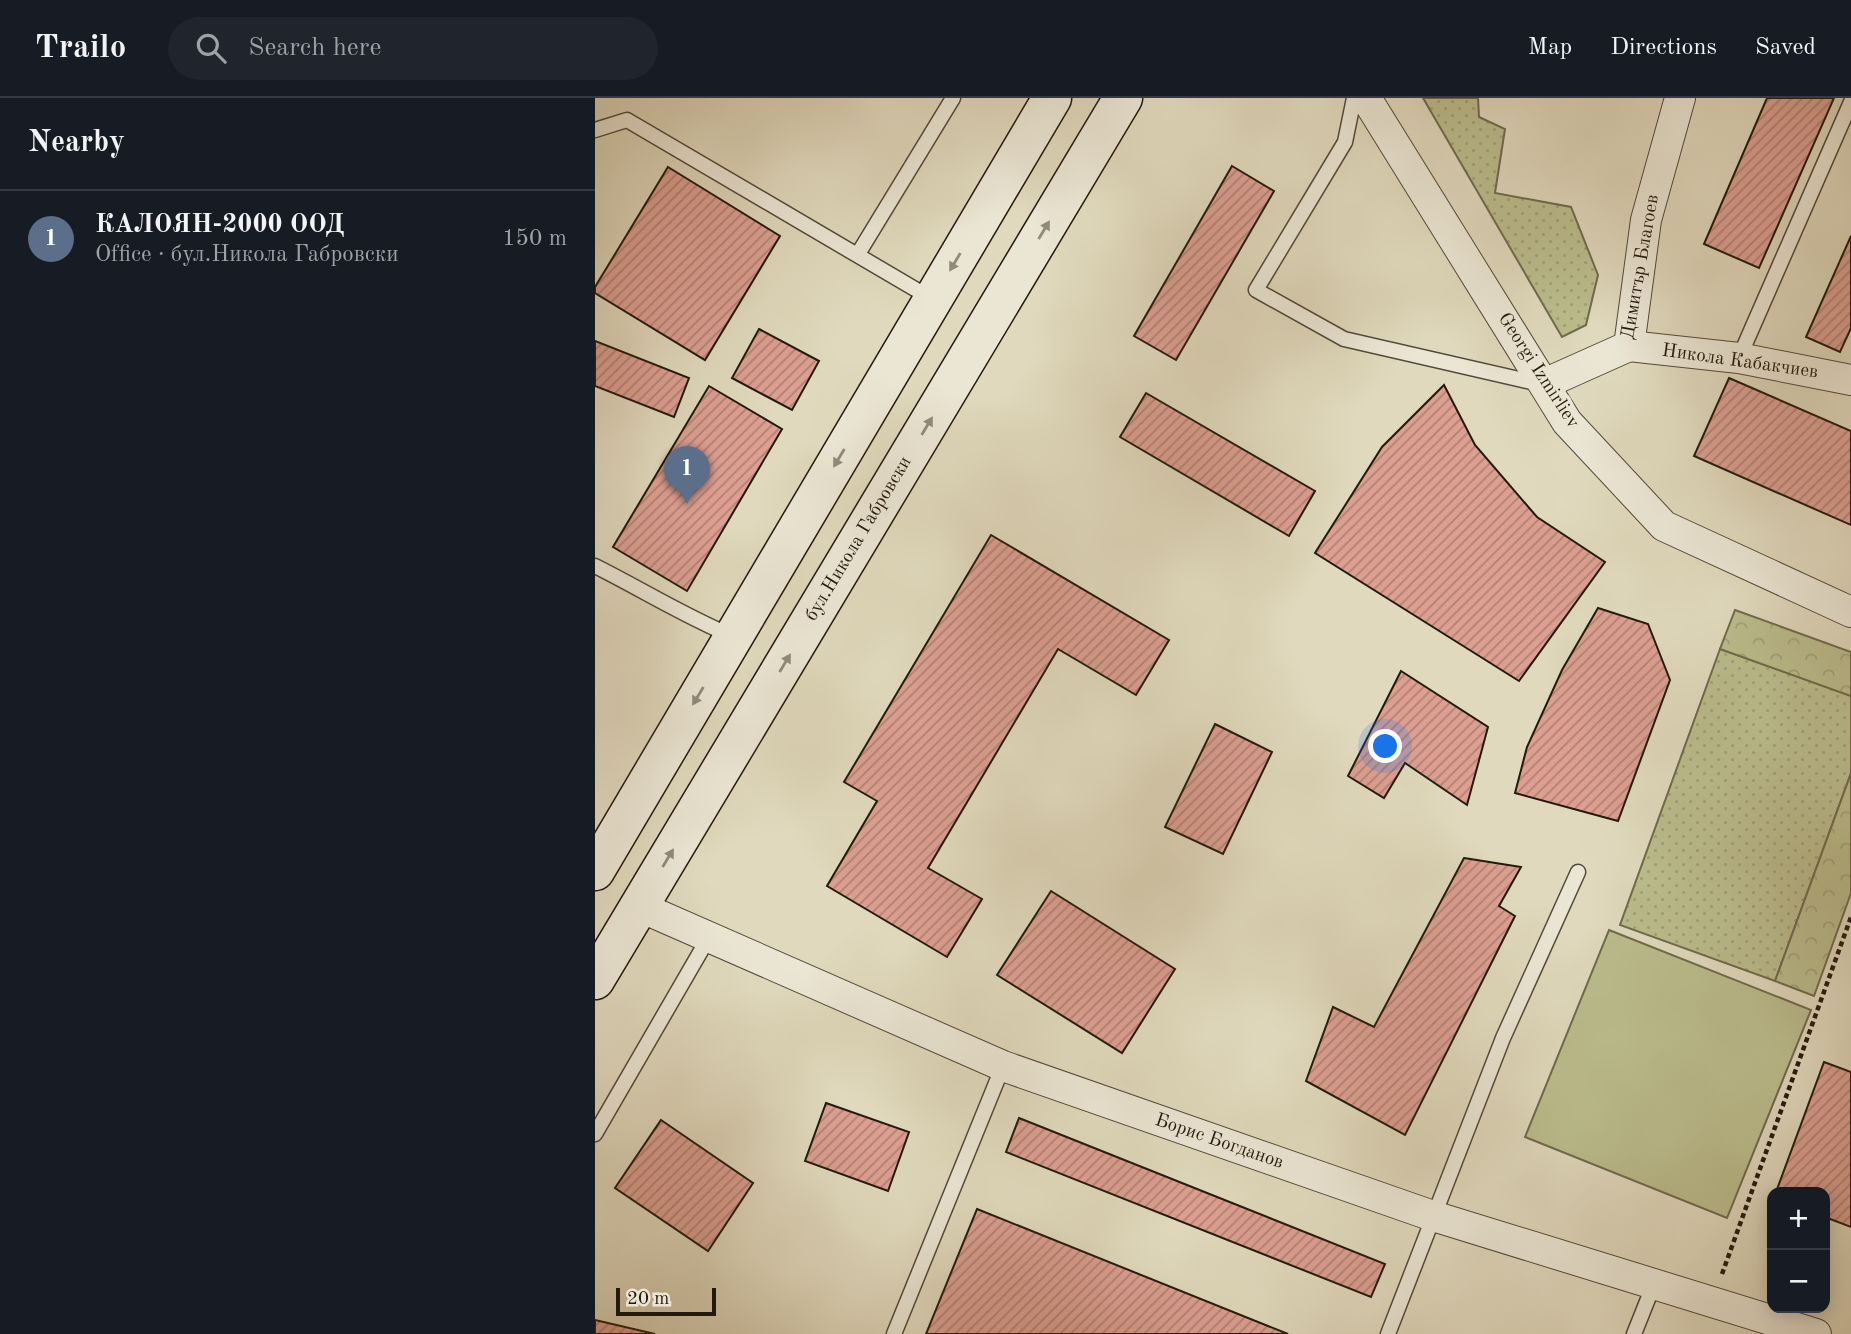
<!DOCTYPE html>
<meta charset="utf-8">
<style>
:root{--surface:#171b24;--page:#20242c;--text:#f1f3f6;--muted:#9ea1a6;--line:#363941;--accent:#0f766e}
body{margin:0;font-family:"Old Standard TT",serif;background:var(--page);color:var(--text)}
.controls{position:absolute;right:21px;bottom:21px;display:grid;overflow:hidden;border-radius:14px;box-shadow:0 4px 18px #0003}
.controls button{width:63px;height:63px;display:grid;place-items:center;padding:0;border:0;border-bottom:2px solid var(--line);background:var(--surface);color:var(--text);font:35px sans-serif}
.scale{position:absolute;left:21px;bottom:18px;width:100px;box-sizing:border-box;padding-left:7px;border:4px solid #24190d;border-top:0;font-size:19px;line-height:24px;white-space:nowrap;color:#24190d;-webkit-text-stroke:5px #ebe6d4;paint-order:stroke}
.you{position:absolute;left:791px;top:649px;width:24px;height:24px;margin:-18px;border:5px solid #fff;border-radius:50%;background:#1a73e8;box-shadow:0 0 0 10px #1a73e833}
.badge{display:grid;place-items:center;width:46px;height:46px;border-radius:50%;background:var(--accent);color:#fff;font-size:23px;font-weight:700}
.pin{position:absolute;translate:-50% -58px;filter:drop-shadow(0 2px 4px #0008)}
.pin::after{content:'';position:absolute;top:37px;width:24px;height:21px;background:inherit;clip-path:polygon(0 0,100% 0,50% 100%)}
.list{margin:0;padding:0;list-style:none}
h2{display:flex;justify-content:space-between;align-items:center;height:91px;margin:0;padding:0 28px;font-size:30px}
h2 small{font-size:23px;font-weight:400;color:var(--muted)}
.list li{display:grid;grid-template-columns:46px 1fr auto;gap:21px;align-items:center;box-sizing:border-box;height:98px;padding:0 28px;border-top:2px solid var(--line)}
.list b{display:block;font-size:26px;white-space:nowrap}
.list p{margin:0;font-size:23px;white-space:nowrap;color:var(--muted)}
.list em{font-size:23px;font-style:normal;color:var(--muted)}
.icon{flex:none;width:38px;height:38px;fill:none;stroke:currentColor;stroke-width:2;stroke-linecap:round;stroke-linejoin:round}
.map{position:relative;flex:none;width:1256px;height:1236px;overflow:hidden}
header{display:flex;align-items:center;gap:42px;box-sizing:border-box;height:98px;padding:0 35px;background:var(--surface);border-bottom:2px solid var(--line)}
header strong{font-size:33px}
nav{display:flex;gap:38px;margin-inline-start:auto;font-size:24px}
.search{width:490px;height:63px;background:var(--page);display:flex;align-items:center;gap:18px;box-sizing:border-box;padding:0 24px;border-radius:38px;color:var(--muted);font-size:26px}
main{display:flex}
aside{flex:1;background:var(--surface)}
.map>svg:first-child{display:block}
.grass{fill:url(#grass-dots);stroke:#706a4c;stroke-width:2}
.forest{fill:url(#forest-crowns);stroke:#706a4c;stroke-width:2}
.garden{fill:#bbbc8c;stroke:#706a4c;stroke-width:2}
.building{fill:url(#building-hatch);stroke:#24190d;stroke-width:2}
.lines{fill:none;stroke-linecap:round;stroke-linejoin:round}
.lane-casing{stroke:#534939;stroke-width:17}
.street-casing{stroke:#534939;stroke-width:32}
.secondary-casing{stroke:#24190d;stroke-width:41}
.path{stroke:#24190d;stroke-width:4.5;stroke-dasharray:5 3.5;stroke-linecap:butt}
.lane{stroke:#ebe6d4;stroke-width:14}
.street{stroke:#ebe6d4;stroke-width:30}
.secondary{stroke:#ebe6d4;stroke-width:38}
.oneway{fill:#918a7a}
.labels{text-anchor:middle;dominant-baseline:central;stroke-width:7;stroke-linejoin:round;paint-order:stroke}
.street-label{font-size:19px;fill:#24190d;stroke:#ebe6d4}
</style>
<header>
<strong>Trailo</strong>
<div class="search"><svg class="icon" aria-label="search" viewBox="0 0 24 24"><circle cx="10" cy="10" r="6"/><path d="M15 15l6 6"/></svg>Search here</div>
<nav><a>Map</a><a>Directions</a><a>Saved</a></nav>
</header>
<main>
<aside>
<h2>Nearby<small></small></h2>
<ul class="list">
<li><span class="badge" style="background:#5c6f8a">1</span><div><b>КАЛОЯН-2000 ООД</b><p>Office · бул.Никола Габровски</p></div><em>150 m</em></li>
</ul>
</aside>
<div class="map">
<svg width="1256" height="1236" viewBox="0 0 1256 1236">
<defs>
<pattern id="grass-dots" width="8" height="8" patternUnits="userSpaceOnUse" patternTransform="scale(1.75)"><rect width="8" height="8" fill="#bbbc8c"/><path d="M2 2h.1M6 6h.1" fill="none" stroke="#a1a178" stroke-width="1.8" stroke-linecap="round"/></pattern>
<pattern id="forest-crowns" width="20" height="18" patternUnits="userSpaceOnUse" patternTransform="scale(1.75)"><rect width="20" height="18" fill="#bbbc8c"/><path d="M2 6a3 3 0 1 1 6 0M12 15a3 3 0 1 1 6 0" fill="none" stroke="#a1a178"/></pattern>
<pattern id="building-hatch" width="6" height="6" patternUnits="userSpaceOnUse" patternTransform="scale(1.75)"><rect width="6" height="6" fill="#dc9f91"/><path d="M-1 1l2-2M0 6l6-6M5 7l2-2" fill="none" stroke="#b28175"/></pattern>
</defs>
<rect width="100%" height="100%" fill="#e0d9bd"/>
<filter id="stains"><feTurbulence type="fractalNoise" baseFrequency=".00286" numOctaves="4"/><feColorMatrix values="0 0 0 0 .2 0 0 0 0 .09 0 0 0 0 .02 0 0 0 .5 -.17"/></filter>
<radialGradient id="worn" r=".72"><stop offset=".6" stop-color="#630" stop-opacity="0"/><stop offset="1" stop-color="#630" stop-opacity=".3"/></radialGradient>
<!-- grass -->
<g class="grass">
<polygon points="828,0 883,0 884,19 910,31 900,95 976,109 1003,177 991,227 967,239"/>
<polygon points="1125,551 1256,598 1256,675 1180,883 1025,827"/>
</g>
<!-- forest -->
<g class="forest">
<polygon points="1140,512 1256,554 1256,598 1125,551"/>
<polygon points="1256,675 1256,795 1219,898 1180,883"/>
</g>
<!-- garden -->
<polygon class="garden" points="1014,832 1216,912 1132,1120 930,1039"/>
<!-- building -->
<g class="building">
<polygon points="1172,0 1239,0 1164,170 1109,146"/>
<polygon points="637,68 679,93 581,262 539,238"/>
<polygon points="73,69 185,138 110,262 0,195 0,189"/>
<polygon points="1256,138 1256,230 1245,254 1211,239"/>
<polygon points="164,231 224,263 197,312 137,280"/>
<polygon points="0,243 94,280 79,319 0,288"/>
<polygon points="1134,280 1256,333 1256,427 1099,358"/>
<polygon points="849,287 880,347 942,419 1010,464 924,583 720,455 787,349"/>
<polygon points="114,288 187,331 92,493 18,449"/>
<polygon points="551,295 720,393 694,438 525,339"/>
<polygon points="396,437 574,542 541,597 463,551 333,770 387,801 352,859 232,788 282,703 249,684"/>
<polygon points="1003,510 1053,526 1075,582 1023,723 920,695 932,649 967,572"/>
<polygon points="806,573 893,629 872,707 810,665 789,700 753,678"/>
<polygon points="620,626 677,654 628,756 570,729"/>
<polygon points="869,760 926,769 904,808 920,818 810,1037 711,983 738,909 779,929"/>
<polygon points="456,793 580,871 527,955 402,877"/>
<polygon points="1229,964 1256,974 1256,1129 1230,1119 1230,1094 1181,1094"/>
<polygon points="231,1005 314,1034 293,1093 210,1063"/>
<polygon points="424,1020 790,1166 776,1199 411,1054"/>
<polygon points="66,1022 158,1085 113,1153 20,1090"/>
<polygon points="382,1111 693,1236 331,1236"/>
<polygon points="0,1222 60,1236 0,1236"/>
</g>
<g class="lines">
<defs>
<g id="lane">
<polyline points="759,0 750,44 661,192 749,241 945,286"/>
<polyline points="0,32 32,22 337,201"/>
<polyline points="263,156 358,0"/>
<polyline points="1144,260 1256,4"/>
<path d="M0 468C46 491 89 518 137 538"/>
<polyline points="0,1036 114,839"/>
<polyline points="299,1236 408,968"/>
<polyline points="793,1236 908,940 983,774"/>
<polyline points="1039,1236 1059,1186"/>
</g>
<g id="street">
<polyline points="771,0 972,324 1069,428 1256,514"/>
<polyline points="1034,248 1144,260 1256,282"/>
<polyline points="949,286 1034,248 1051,122 1085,0"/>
<polyline points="43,808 408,968 838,1118 1221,1236"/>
</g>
<g id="secondary">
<polyline points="0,773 457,0"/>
<polyline points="0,882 528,0"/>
</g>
</defs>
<!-- lane casing -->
<use href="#lane" class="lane-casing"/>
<!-- street casing -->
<use href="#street" class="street-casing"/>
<!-- secondary casing -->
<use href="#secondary" class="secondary-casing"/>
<!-- path -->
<polyline class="path" points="1127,1176 1256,819"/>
<!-- lane -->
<use href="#lane" class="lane"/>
<!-- street -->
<use href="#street" class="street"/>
<!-- secondary -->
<use href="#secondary" class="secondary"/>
</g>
<!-- one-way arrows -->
<defs><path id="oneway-solid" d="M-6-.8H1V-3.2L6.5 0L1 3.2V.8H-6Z" transform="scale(1.75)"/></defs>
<g class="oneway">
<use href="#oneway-solid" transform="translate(449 132) rotate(-59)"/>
<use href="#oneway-solid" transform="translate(360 164) rotate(121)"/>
<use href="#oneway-solid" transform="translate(332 328) rotate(-59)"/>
<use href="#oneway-solid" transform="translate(244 360) rotate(121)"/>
<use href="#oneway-solid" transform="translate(190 565) rotate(-59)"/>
<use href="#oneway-solid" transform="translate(103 598) rotate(121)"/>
<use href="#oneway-solid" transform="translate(73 760) rotate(-59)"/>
</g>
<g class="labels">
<!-- street labels -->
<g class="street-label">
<text transform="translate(1046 169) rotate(-80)">Димитър Благоев</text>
<text transform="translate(1145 264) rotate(8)">Никола Кабакчиев</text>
<text transform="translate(943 273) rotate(57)">Georgi Izmirliev</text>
<text transform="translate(264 441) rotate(-59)">бул.Никола Габровски</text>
<text transform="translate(624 1044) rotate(19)">Борис Богданов</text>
</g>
</g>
<rect width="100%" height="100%" filter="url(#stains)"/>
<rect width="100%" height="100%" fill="url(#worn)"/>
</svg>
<div class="controls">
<button>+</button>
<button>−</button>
</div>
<div class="scale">20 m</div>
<div class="you"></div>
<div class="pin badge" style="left:92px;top:406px;background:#5c6f8a">1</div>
</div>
</main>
